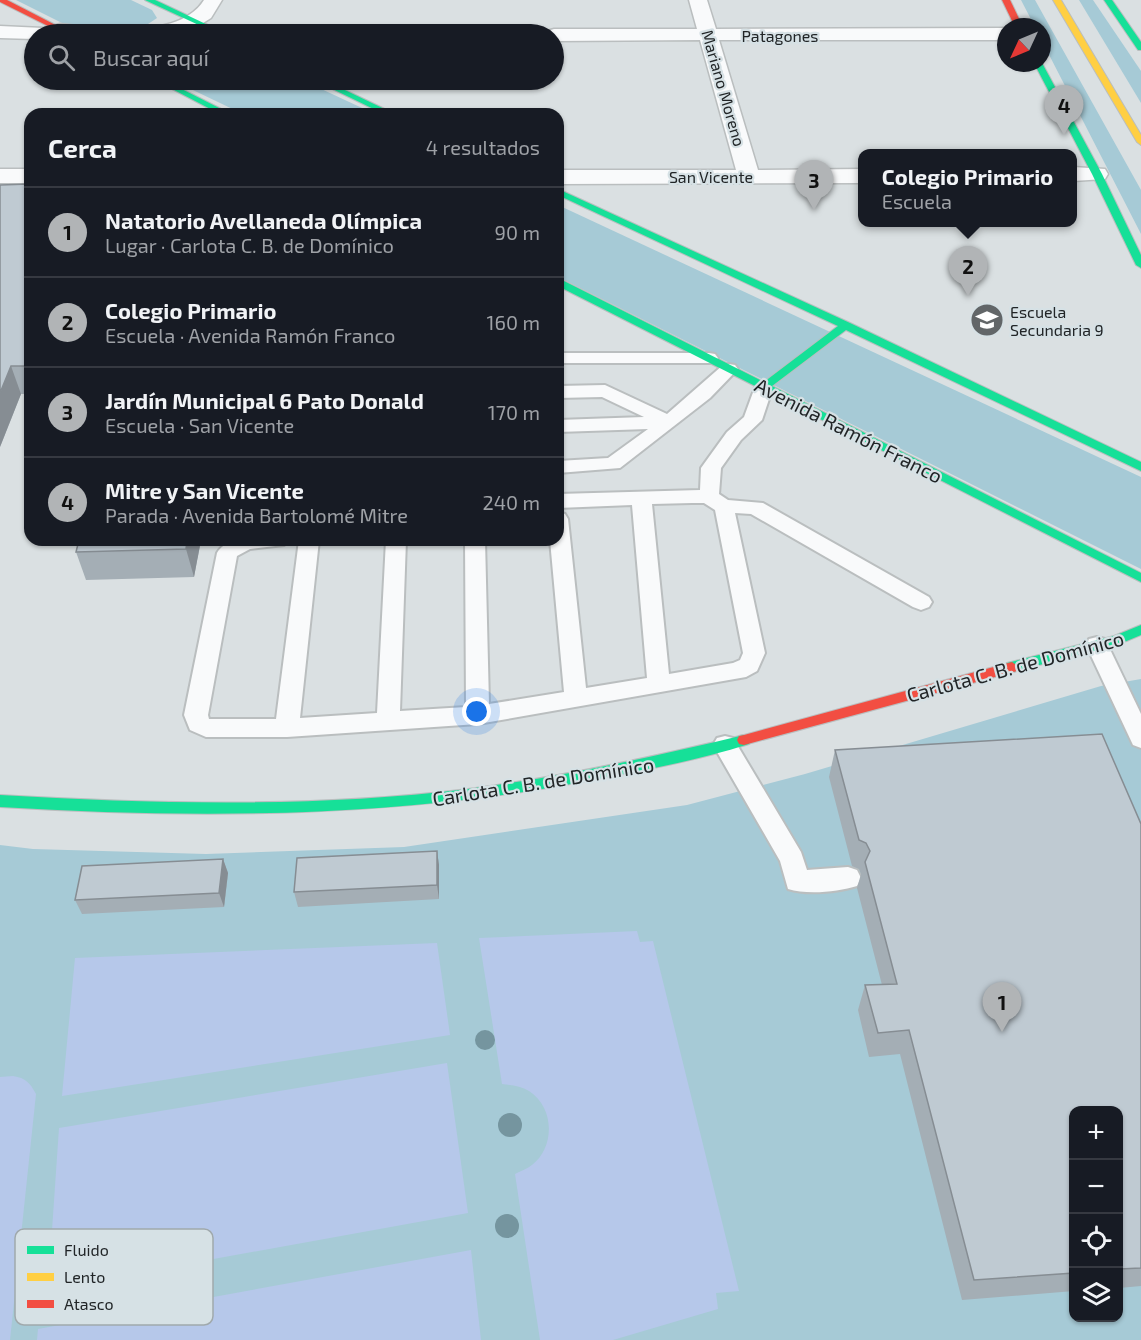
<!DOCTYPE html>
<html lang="es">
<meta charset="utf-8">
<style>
:root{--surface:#171b24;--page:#242831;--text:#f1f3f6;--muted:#9ea1a6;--line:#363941;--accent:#b1b4b6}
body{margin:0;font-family:"Exo 2",sans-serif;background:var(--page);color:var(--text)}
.controls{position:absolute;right:18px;bottom:18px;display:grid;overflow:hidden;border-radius:12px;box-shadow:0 2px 4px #0004}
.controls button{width:54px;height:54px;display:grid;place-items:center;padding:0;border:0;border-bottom:2px solid var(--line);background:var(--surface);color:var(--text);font:30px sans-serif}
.compass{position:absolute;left:997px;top:18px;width:54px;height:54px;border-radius:50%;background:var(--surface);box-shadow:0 2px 4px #0004;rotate:226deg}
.you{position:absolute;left:477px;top:712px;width:21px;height:21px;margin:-15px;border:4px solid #fff;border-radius:50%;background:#1a73e8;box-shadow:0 0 0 9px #1a73e833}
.badge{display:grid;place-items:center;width:39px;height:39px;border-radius:50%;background:var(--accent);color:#111;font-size:20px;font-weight:700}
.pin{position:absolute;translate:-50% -50px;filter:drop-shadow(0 2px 3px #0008)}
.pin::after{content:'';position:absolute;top:32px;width:21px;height:18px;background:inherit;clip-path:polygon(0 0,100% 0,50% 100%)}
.popup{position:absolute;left:858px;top:149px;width:219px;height:78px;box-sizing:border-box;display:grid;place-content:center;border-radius:12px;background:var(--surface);filter:drop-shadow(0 2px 4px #0005);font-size:20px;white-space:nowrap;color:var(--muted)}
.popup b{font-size:22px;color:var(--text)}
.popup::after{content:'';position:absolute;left:50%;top:100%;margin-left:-12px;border:12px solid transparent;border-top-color:var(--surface)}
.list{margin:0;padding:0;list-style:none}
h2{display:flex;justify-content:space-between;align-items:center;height:78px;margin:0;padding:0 24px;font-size:26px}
h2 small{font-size:20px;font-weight:400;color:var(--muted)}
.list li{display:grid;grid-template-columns:39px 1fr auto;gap:18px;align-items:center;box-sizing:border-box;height:90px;padding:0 24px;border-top:2px solid var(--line)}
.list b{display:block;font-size:22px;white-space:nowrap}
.list p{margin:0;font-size:20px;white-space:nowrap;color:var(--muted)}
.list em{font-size:20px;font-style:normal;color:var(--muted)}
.icon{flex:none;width:33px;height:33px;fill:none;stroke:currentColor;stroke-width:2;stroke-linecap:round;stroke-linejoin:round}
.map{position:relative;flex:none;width:1141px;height:1340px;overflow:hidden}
.search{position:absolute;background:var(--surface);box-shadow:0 2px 4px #0004;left:24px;top:24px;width:540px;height:66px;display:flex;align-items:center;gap:15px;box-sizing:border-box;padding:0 21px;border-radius:33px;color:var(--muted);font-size:22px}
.panel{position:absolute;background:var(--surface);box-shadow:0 2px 4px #0004;left:24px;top:108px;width:540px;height:438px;border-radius:18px}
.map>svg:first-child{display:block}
.green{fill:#a6cad6;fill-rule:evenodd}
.water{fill:#b6c8ea}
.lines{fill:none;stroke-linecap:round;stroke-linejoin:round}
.lane-casing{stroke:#babebf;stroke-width:4}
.street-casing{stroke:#babebf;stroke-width:3}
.fast-casing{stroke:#babebf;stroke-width:2}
.slow-casing{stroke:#babebf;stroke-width:2}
.jam-casing{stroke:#babebf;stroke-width:2}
.lane{fill:#f9fafb;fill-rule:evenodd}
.street{fill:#f9fafb;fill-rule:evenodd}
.fast{fill:#16e098;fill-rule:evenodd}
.slow{fill:#ffcf43;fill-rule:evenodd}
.jam{fill:#f24e42;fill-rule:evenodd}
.tree{fill:#75959f}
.wall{fill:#a4aeb5}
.shaded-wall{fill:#868d93}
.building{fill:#bfcad2;stroke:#868d93;stroke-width:1.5}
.labels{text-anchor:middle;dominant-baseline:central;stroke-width:4.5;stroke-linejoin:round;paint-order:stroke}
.far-street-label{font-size:16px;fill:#212527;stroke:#d6e1e5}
.far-poi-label{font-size:16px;fill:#212527;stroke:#d6e1e5;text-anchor:start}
.street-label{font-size:20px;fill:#212527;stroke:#d6e1e5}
.key{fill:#d6e1e5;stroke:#a0a9ac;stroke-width:1.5}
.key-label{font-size:16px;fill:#212527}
</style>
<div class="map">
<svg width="1141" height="1340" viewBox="0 0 1141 1340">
<rect width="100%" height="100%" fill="#dae0e2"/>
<!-- green -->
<g class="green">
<polygon points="16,0 131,0 152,10 157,18 142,28 128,30 75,26 64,24"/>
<polygon points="1021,0 1035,0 1141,190 1141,234 1042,41 1042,27 1035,27"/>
<polygon points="1079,0 1093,0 1141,71 1141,103"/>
<polygon points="172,80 302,80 375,114 243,114"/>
<polygon points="558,205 1141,477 1141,569 558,277"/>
<path d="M1141 679V1340H0V845L33 849 206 854 404 847 687 805 805 774 1101 686ZM1074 1110H1118V1318H1074Z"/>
</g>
<!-- water -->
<g class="water">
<path d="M637 931 640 942 653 941 739 1291 716 1293 718 1309 613 1340H540L515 1174C520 1171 527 1169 532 1165 555 1147 555 1108 529 1091 521 1086 512 1085 502 1084L479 938Z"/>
<polygon points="437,943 450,1035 62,1096 75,958"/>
<polygon points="447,1063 468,1213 48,1289 59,1128"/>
<path d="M13 1076C26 1078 30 1083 36 1094L10 1340H0V1077Z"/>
<polygon points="471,1250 481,1340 37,1340 38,1329"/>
</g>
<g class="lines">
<defs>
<g id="lane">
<polygon points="558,353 709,353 715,354 718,358 715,362 709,363 558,363"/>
<polygon points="729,364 735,365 738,369 710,398 620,468 558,473 558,461 608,458 648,429 558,432 558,420 644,417 602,397 558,398 558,386 605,385 667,414 723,365"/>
<path d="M764 381 770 383 773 387 762 420 741 440 721 468 719 494 728 500 763 503 929 597 932 602 929 607 921 610 913 607 751 514 735 513 765 653 757 671 746 677 478 724 287 737H206L190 730 184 715 217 553C229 532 266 540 287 540L284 545 250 549 237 556 208 715 209 719H276L299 540H319L300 718 377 713 386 540H406L400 711 466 707 465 540H485L489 704 564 692 550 540H558V512L565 514 568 519 586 688 647 678 632 505 558 508V494L700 490 701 468 727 432 744 417 755 387 758 383ZM692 503H704L715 510 743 653 740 660 733 663 669 674 652 504Z"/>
<polygon points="1097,637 1105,639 1141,714 1141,748 1133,745 1086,645 1089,639"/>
<path d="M725 736 733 738 801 852 807 870 848 867 857 870 861 878 857 886C838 892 807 895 788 889L780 861 713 745 717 738Z"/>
</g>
<g id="street">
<path d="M204 0H222L211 18 195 28 175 34H55L50 30 53 26 60 24C101 29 179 40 204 0Z"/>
<polygon points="689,0 707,0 716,29 1006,28 1006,40 719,40 758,170 863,169 863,183 558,184 558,170 736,170 700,40 554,41 554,34 545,34 547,31 554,29 697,29"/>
<polygon points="0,26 43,28 50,30 53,34 34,34 34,39 0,38"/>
<polygon points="1073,167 1105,169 1108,174 1105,179 1073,181"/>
<rect x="0" y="169" width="30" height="14"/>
</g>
<g id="fast">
<polygon points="145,0 155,0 227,34 218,34"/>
<polygon points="1104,0 1112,0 1141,42 1141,50 1138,50"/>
<polygon points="1034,63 1042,63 1102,174 1141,255 1141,268 1136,265 1092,174"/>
<polygon points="155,80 164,80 231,114 220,114"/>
<polygon points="314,80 324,80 395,114 384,114"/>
<polygon points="558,189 850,323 1141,462 1141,471 846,330 772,386 1141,573 1141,582 558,286 558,279 562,280 764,382 838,326 558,195"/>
<polygon points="1141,625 1141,635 1117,645 1012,672 1005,667 1007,663 1114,636"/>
<path d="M744 735 749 736 751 740 749 744C702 759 652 769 603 778 403 818 202 819 0 807V795C156 804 312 808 468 789 561 777 653 757 744 735Z"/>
</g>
<polygon id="slow" points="1053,0 1061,0 1141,135 1141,145 1137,142"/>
<g id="jam">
<polygon points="0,0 7,0 73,34 64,34 0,2"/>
<polygon points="1002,0 1010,0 1023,27 1015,27"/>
<polygon points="1012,662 1019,667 1017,671 744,745 739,744 737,740 739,736 744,735"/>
</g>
</defs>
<!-- lane casing -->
<use href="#lane" class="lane-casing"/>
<!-- street casing -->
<use href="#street" class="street-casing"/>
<!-- fast casing -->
<use href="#fast" class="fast-casing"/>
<!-- slow casing -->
<use href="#slow" class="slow-casing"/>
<!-- jam casing -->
<use href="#jam" class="jam-casing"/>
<!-- lane -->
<use href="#lane" class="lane"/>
<!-- street -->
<use href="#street" class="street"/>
<!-- fast -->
<use href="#fast" class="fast"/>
<!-- slow -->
<use href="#slow" class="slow"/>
<!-- jam -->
<use href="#jam" class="jam"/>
</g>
<!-- trees -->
<g class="tree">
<circle cx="485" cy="1040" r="10"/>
<circle cx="510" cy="1125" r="12"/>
<circle cx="507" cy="1226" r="12"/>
</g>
<!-- wall -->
<g class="wall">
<polygon points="30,184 30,394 21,394 0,447"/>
<polygon points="79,540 201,540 194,577 86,580 76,552"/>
<polygon points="835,750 1141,824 1141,1286 1119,1288 1119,1110 1074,1110 1074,1291 962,1300 900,1054 869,1057 858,1010 865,985 882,985 857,888 861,874 859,869 852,866 829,777"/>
<polygon points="437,851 439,865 439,899 298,907 294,892"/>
<polygon points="223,859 228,873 224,907 82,914 75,900"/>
</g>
<!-- shaded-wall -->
<g class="shaded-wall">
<polygon points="11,366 21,394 0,447 0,393"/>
<polygon points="187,540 201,540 194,577 186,549"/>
<polygon points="437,851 439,865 439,899 437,885"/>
<polygon points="223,859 228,873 224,907 219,893"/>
</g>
<!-- building -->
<g class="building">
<polygon points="30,184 30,366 11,366 0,393 0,185"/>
<polygon points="79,540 187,540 186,549 76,552"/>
<polygon points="1102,734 1141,824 1141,1268 1119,1269 1119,1110 1074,1110 1074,1273 974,1280 909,1030 878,1033 865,985 897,984 865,862 870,851 866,843 859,840 835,750"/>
<polygon points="437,851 437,885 294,892 297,858"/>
<polygon points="223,859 219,893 75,900 82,866"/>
</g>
<!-- icons -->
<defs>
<symbol id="school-disc" viewBox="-11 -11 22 22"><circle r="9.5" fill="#626668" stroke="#d6e1e5"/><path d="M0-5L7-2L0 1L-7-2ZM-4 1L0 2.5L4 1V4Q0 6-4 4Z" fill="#fff"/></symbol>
</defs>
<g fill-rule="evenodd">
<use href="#school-disc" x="968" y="301" width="38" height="38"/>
</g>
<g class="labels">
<!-- far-street labels -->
<g class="far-street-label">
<text x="780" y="35">Patagones</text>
<text transform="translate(724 88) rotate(74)">Mariano Moreno</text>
<text x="711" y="176">San Vicente</text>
</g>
<!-- far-poi labels -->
<g class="far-poi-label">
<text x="1010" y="311">Escuela<tspan x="1010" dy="18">Secundaria 9</tspan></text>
</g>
<!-- street labels -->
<g class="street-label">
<text transform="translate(849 430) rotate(27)">Avenida Ramón Franco</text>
<text transform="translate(1015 666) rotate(-15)">Carlota C. B. de Domínico</text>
<text transform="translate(543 781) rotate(-9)">Carlota C. B. de Domínico</text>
</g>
</g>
<!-- legend -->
<rect x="15" y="1229" width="198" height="96" rx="9" class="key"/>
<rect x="27" y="1246" width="27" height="8" fill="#16e098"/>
<rect x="27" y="1273" width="27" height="8" fill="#ffcf43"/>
<rect x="27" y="1300" width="27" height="8" fill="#f24e42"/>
<g class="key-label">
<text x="64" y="1256">Fluido</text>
<text x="64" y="1283">Lento</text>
<text x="64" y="1310">Atasco</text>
</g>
</svg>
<div class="controls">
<button>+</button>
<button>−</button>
<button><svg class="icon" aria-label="locate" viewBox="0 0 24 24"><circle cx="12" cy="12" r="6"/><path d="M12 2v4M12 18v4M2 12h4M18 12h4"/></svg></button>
<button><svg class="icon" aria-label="layers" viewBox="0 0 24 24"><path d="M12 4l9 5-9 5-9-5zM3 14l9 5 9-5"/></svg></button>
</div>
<svg class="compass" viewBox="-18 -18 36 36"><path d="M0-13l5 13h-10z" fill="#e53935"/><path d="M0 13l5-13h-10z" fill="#9ea1a6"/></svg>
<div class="you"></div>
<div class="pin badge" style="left:1002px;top:1032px">1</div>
<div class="pin badge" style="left:968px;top:296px">2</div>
<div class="popup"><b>Colegio Primario</b>Escuela</div>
<div class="pin badge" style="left:814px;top:210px">3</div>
<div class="pin badge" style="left:1064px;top:135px">4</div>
<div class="search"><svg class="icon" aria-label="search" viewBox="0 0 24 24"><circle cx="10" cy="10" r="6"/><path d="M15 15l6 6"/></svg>Buscar aquí</div>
<section class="panel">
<h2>Cerca<small>4 resultados</small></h2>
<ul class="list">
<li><span class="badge">1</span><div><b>Natatorio Avellaneda Olímpica</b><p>Lugar · Carlota C. B. de Domínico</p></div><em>90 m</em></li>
<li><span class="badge">2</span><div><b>Colegio Primario</b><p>Escuela · Avenida Ramón Franco</p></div><em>160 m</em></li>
<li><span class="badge">3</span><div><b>Jardín Municipal 6 Pato Donald</b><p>Escuela · San Vicente</p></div><em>170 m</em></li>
<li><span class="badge">4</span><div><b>Mitre y San Vicente</b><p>Parada · Avenida Bartolomé Mitre</p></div><em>240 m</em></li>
</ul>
</section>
</div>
